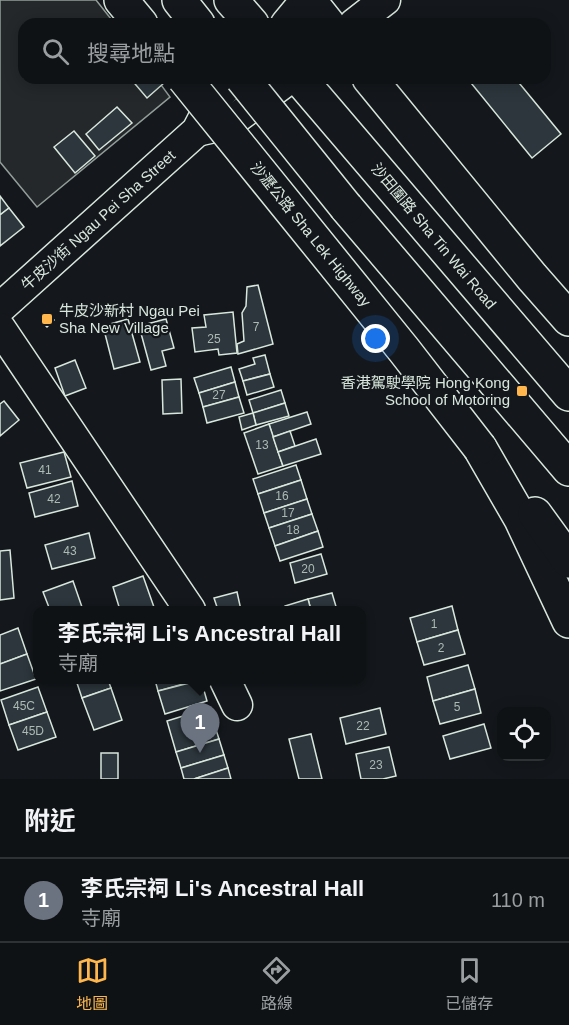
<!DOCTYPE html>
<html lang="zh-TW">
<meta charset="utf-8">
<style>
:root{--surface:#0f1215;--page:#181b1e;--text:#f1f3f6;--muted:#9b9ea0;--line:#2f3234;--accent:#ffb74d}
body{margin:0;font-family:Helvetica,"Noto Sans TC",sans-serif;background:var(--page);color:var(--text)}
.controls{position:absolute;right:18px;bottom:18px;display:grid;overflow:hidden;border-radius:12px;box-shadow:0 3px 15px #0003}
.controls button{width:54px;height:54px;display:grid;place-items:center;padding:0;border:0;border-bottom:2px solid var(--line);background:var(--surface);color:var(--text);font:30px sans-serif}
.you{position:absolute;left:376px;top:339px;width:21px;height:21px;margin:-15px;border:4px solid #fff;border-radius:50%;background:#1a73e8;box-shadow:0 0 0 9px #1a73e833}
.badge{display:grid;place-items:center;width:39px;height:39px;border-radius:50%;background:var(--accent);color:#fff;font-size:20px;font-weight:700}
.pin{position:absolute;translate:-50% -50px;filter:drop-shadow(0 2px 3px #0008)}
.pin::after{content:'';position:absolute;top:32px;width:21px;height:18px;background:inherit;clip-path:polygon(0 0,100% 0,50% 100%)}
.popup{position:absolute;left:33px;top:606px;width:333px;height:78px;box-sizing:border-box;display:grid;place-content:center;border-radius:12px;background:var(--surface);filter:drop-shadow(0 2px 4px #0005);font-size:20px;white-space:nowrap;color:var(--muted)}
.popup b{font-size:22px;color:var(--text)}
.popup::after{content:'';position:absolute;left:50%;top:100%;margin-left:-12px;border:12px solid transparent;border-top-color:var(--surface)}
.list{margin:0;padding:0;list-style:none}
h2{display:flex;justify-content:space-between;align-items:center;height:78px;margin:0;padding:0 24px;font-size:26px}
h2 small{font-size:20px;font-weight:400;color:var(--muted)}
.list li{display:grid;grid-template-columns:39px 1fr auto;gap:18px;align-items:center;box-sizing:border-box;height:84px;padding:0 24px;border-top:2px solid var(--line)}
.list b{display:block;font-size:22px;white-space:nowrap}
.list p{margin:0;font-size:20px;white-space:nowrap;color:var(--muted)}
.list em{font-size:20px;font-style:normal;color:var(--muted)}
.icon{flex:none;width:33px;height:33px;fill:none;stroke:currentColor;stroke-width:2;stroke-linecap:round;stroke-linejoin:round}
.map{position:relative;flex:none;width:569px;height:779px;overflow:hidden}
.search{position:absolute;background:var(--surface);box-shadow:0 3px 15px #0003;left:18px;right:18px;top:18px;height:66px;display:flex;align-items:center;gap:15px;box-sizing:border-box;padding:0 21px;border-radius:18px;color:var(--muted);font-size:22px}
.sheet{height:162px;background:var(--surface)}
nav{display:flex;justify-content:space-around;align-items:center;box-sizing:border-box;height:84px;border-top:2px solid var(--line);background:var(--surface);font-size:16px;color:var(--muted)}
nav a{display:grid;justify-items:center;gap:3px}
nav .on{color:var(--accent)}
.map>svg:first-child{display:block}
.parking{fill:#24282b;stroke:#939e99;stroke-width:1.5}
.building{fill:#2c363c;stroke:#d8e6dc;stroke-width:1.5}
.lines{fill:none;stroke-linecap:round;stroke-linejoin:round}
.minor-casing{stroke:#d8e6dc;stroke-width:33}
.major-casing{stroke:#d8e6dc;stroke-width:36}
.highway-casing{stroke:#d8e6dc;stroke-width:36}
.minor{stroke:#14181c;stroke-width:30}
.major{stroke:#14181c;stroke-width:33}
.highway{stroke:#14181c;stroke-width:33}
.highway-bridge-casing{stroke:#d8e6dc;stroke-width:36;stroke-linecap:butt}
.highway-bridge{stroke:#14181c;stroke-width:33}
.poi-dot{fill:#ffb74d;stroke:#14181c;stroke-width:2}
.labels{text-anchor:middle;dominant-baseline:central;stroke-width:4.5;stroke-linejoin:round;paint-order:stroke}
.number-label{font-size:12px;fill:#adbab4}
.street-label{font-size:15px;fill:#d8e6dc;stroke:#14181c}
.poi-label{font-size:15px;fill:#d8e6dc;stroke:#14181c;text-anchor:start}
</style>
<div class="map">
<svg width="569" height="779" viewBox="0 0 569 779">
<rect width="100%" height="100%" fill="#14181c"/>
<!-- parking -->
<polygon class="parking" points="0,0 96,0 115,24 24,24 24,78 156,78 170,97 37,207 0,162"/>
<!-- building -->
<g class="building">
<polygon points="130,78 160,78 164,83 147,98"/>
<polygon points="467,78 515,78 561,134 532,158"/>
<polygon points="117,107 132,123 99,150 86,134"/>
<polygon points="74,131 95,156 75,173 54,147"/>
<polygon points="0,196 9,208 0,215"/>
<polygon points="9,208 24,227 0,246 0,215"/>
<polygon points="258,285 273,344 238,354 237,344 244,341 242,313 246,306 247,287"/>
<polygon points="233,312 237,353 219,355 218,349 195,352 192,328 206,327 204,315"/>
<polygon points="50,316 54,320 47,327 42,322"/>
<polygon points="128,319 140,362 114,369 103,326"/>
<polygon points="166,319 174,348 162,351 166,366 151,370 139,326"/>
<polygon points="265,355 270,374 243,381 239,369 255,364 253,358"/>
<polygon points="75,360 86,388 65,396 55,368"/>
<polygon points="231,367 235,382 199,393 194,378"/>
<polygon points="270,374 274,387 247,395 243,381"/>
<polygon points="181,379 182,413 163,414 162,380"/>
<polygon points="235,382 239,397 203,407 199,393"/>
<polygon points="281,390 285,403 253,413 249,400"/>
<polygon points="239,397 244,413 207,423 203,407"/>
<polygon points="4,401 19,420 0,436 0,404"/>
<polygon points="285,403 289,416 256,425 253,413"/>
<polygon points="307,412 311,424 273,437 269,424"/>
<polygon points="253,413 256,425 242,430 239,417"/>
<polygon points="269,424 283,466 258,474 244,433"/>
<polygon points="290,431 295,446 278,452 273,437"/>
<polygon points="316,439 321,454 283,466 278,452"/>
<polygon points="64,452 71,477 27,488 20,463"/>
<polygon points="296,465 301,480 258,494 253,479"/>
<polygon points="301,480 307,499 264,513 258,494"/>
<polygon points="72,481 78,506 35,517 29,493"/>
<polygon points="307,499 312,514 269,528 264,513"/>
<polygon points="312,514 318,531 275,546 269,528"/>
<polygon points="318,531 323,547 280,561 275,546"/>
<polygon points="89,533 95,558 52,569 45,545"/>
<polygon points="10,550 14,598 0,600 0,551"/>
<polygon points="321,554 327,574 295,583 290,563"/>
<polygon points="143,576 155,610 120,610 113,587"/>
<polygon points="73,581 83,610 50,610 43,592"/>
<polygon points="237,592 241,610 218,610 214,598"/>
<polygon points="332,593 337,610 311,610 308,599"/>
<polygon points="308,599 311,610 286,610 285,606"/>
<polygon points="452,606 458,630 417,642 410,618"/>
<polygon points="18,628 27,654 0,664 0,635"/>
<polygon points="458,630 465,654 424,665 417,642"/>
<polygon points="27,654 36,679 0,691 0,664"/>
<polygon points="468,665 475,689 433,701 427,677"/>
<polygon points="76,680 108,680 111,688 82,698"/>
<polygon points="155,680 198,680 158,691"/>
<polygon points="201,680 207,701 165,714 158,691"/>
<polygon points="38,687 47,712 9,725 1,700"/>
<polygon points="111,688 122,720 94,730 82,698"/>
<polygon points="475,689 481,713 440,724 433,701"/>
<polygon points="209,708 219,739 176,752 167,721"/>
<polygon points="380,708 386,734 346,744 340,718"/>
<polygon points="47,712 56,737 18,750 9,725"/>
<polygon points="484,724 491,748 450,759 443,736"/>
<polygon points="311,734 322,779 299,779 289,739"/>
<polygon points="219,739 224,755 181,768 176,752"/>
<polygon points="389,747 396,776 383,779 361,779 356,754"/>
<rect x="101" y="753" width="17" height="26"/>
<polygon points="224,755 228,768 194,779 184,779 181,768"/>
<polygon points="228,768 231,779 194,779"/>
</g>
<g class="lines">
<defs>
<g id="minor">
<polyline points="286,24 306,0"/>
<polyline points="354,24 385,0"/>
<polyline points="201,130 228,124 290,78"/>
<polyline points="0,308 197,131 212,102 236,78"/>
<polyline points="0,328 190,610"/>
<polyline points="225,680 237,705"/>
</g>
<g id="major">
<polyline points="231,0 252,24"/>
<polyline points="309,0 328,24"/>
<polyline points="299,78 569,394"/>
<polyline points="369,78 532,277 569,319"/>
</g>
<g id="highway">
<polyline points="121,0 141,24"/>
<polyline points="179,0 198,24"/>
<polyline points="346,207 569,469"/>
<polyline points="480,448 521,519 569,621"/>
<polyline points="535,514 569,561"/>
</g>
</defs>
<!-- minor casing -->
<use href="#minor" class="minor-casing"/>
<!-- major casing -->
<use href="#major" class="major-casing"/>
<!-- highway casing -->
<use href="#highway" class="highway-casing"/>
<!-- minor -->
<use href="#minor" class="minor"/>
<!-- major -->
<use href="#major" class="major"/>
<!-- highway -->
<use href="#highway" class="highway"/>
<defs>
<g id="highway-bridge">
<polyline points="184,78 404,350 480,448"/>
<polyline points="242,78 346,207"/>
</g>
</defs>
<!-- highway-bridge casing -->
<use href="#highway-bridge" class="highway-bridge-casing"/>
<!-- highway-bridge -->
<use href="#highway-bridge" class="highway-bridge"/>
</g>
<!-- markers -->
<g class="poi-dot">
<rect x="41" y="313" width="12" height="12" rx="3"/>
<rect x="516" y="385" width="12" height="12" rx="3"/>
</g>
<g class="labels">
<!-- number labels -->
<g class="number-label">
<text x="256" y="327">7</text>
<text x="214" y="339">25</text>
<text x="219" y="395">27</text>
<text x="262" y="445">13</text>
<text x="45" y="470">41</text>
<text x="282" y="496">16</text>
<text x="54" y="499">42</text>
<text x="288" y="513">17</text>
<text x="293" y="530">18</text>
<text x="70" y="551">43</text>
<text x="308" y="569">20</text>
<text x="434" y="624">1</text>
<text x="441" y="648">2</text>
<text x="24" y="706">45C</text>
<text x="457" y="707">5</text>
<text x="363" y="726">22</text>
<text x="33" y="731">45D</text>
<text x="376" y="765">23</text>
</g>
<!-- street labels -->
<g class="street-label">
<text transform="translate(98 220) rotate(-42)">牛皮沙街 Ngau Pei Sha Street</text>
<text transform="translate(311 234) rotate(51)">沙瀝公路 Sha Lek Highway</text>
<text transform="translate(434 236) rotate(50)">沙田圍路 Sha Tin Wai Road</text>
</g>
<!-- poi labels -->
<g class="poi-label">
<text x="59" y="310">牛皮沙新村 Ngau Pei<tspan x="59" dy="17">Sha New Village</tspan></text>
<text x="510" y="382" text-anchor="end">香港駕駛學院 Hong Kong<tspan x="510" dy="17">School of Motoring</tspan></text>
</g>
</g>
</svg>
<div class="controls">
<button><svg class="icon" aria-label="locate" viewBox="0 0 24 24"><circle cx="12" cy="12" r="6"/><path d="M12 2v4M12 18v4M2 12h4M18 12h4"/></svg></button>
</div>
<div class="you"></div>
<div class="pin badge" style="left:200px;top:753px;background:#6b7280">1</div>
<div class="popup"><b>李氏宗祠 Li's Ancestral Hall</b>寺廟</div>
<div class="search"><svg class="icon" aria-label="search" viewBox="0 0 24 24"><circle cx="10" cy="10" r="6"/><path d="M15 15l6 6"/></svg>搜尋地點</div>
</div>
<section class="sheet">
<h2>附近<small></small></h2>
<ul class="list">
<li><span class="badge" style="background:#6b7280">1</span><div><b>李氏宗祠 Li's Ancestral Hall</b><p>寺廟</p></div><em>110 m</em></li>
</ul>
</section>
<nav>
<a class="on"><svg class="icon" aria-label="map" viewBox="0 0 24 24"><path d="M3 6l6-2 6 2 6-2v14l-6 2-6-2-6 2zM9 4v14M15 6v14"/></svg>地圖</a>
<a><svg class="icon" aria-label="directions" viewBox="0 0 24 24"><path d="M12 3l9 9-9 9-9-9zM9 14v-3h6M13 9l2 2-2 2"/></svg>路線</a>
<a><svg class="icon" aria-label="saved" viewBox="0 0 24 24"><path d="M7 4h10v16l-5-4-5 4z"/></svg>已儲存</a>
</nav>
